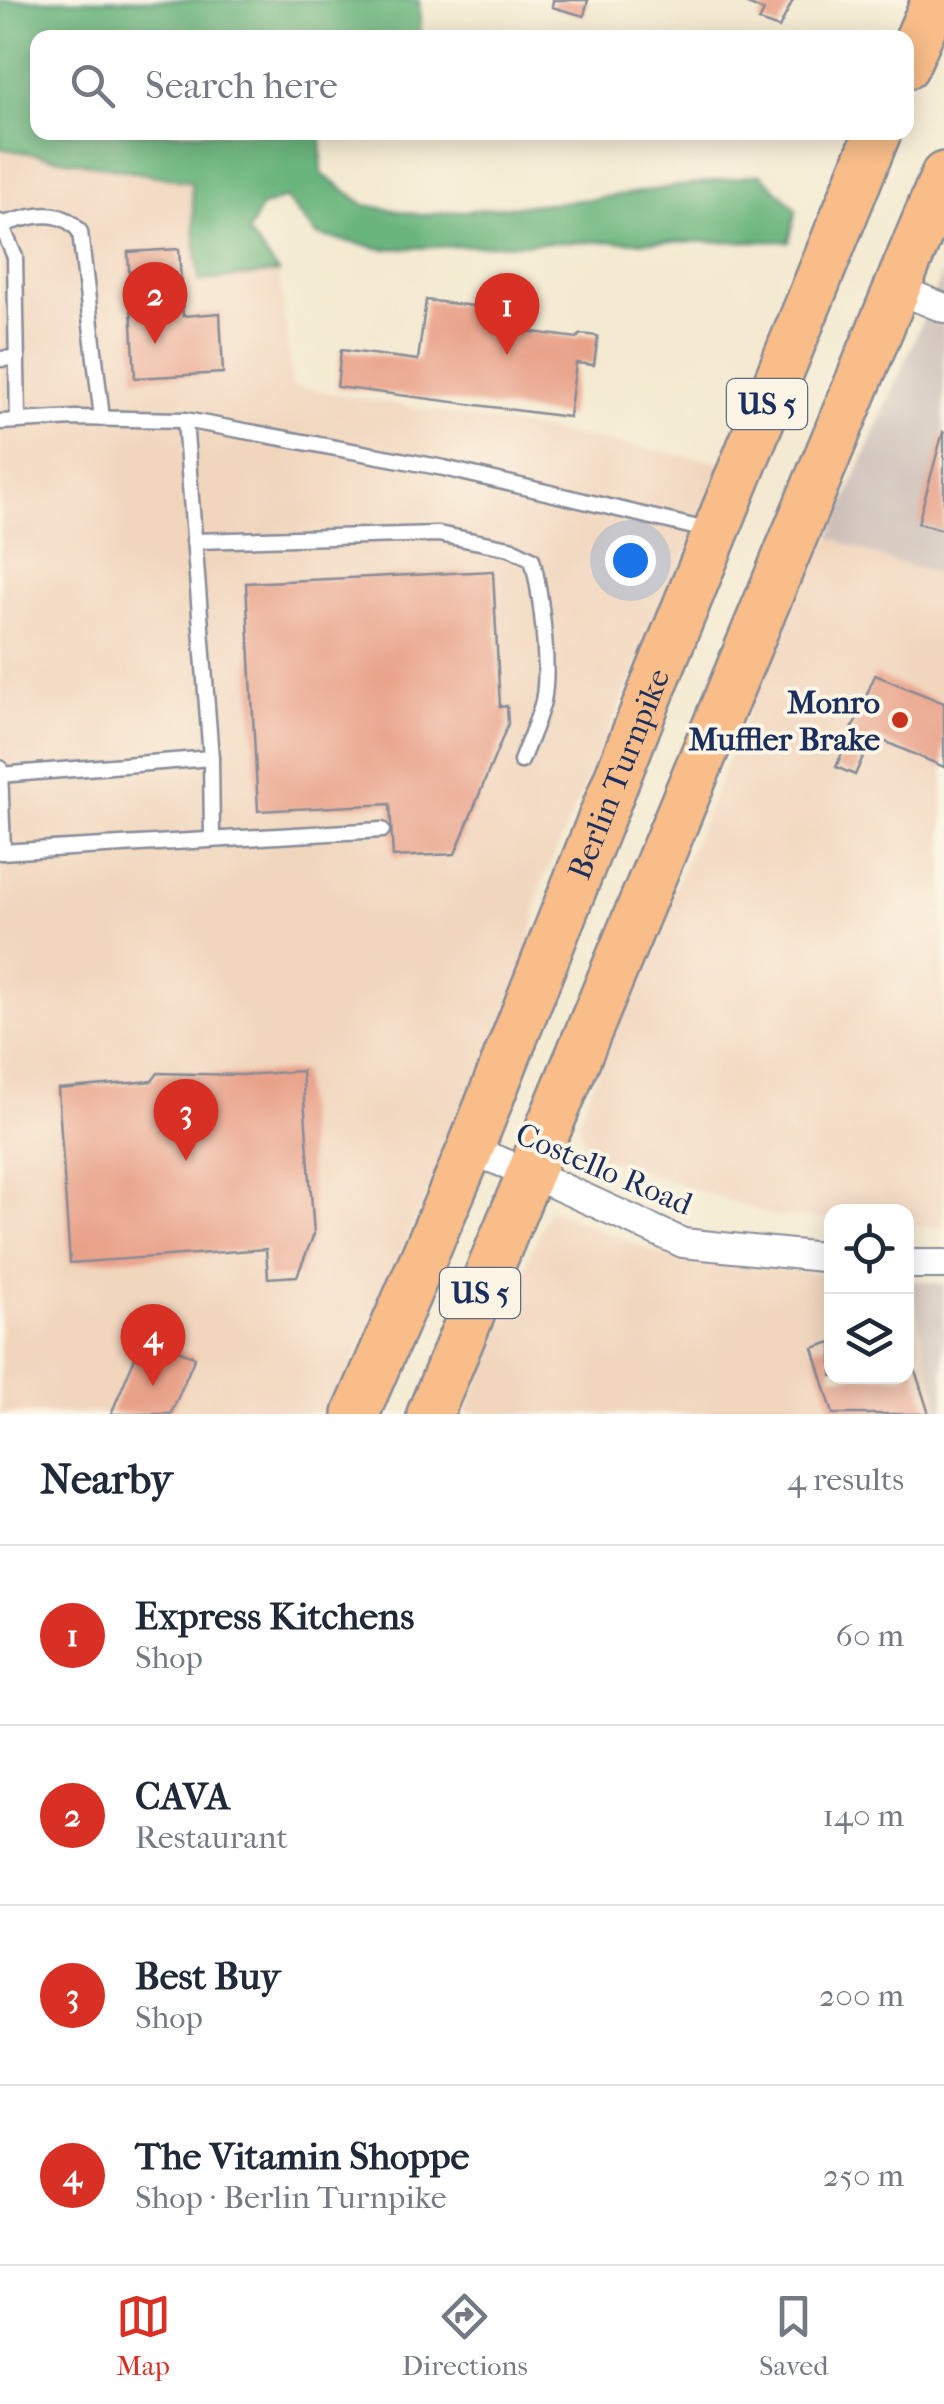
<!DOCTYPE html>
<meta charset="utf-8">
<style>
:root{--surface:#fff;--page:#f6f6f7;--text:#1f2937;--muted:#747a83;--line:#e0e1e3;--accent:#d93025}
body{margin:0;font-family:"IM FELL French Canon",serif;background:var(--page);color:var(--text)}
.controls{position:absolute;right:30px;bottom:30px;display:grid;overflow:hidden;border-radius:20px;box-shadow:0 5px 25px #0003}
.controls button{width:90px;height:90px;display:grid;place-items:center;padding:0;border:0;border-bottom:2px solid var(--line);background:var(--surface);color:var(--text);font:50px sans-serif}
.you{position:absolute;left:630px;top:560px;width:35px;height:35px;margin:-25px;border:8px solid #fff;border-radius:50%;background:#1a73e8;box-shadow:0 0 0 15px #1a73e833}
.badge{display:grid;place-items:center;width:65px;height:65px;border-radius:50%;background:var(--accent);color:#fff;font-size:32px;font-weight:700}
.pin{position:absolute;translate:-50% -82px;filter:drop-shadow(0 2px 5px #0008)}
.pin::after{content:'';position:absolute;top:52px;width:35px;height:30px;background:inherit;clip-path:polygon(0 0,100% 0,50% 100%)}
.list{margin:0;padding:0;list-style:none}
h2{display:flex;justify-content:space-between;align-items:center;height:130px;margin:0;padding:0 40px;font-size:42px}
h2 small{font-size:32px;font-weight:400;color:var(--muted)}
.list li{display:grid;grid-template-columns:65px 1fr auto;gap:30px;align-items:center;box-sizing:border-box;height:180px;padding:0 40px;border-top:2px solid var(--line)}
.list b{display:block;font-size:38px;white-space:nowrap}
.list p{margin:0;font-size:32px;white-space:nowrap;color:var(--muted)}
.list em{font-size:32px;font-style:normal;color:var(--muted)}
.icon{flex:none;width:55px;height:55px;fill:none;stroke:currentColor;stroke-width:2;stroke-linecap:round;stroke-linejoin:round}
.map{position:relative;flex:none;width:944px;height:1414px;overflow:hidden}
.search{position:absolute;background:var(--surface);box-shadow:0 5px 25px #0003;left:30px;right:30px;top:30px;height:110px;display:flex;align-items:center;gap:25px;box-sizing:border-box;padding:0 35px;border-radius:20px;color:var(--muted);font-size:38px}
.sheet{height:850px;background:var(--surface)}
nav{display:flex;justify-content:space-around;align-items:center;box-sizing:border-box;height:140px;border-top:2px solid var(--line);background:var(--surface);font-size:28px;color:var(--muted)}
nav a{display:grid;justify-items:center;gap:5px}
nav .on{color:var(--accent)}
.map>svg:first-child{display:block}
.built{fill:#f1d5bd}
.industrial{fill:#cec1ba}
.forest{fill:#6ab57d;stroke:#42726e;stroke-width:2.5}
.building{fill:#e9a28a}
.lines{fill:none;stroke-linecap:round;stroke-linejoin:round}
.service-casing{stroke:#888c98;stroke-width:19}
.minor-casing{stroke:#888c98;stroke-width:32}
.trunk-casing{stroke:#888c98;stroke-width:50}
.service{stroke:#fff;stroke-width:14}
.minor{stroke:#fff;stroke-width:28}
.trunk{stroke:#f8bd89;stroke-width:45}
.poi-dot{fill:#c8321e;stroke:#fcf5e5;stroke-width:4}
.labels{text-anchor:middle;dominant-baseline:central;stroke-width:8;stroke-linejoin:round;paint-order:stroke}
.shield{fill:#fcf5e5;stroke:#5e6a86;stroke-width:2.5}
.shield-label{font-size:30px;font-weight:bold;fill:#1b2f5e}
.poi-label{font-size:32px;font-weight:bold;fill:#1b2f5e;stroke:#fcf5e5;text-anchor:end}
.street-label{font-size:32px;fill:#1b2f5e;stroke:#fcf5e5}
</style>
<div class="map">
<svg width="944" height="1414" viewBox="0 0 944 1414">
<rect width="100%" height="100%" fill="#fcf5e5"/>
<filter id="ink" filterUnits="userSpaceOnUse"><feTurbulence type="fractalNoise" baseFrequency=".01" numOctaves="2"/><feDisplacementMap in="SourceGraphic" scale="20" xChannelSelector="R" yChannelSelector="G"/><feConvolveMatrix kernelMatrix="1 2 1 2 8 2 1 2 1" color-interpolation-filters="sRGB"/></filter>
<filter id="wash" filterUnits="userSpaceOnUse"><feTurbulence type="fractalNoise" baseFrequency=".0048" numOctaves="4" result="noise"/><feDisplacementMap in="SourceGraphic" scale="40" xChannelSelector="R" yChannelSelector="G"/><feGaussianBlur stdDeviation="2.25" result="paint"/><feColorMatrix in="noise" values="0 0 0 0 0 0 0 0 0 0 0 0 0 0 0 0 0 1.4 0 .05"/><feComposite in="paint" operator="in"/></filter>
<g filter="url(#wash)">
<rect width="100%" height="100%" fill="#f4ead1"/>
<!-- built -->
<g class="built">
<polygon points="0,148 191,182 199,281 279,272 292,386 726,463 539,890 526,971 330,1414 0,1414"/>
<polygon points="830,537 944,576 944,1228 907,1225 906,1212 832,1212 831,1220 773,1216 587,1152 578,1120 797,595"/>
<polygon points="549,1209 679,1262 831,1274 832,1376 906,1376 909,1280 941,1414 465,1414"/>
</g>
<!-- industrial -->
<g class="industrial">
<polygon points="944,270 944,575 896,563 830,537"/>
<polygon points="909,1280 944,1284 944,1414 941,1414"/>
</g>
<!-- forest -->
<polygon class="forest" points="0,0 419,0 421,37 38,38 38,132 321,133 322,174 365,205 421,215 593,199 761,174 796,210 789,241 561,242 383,249 317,235 285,198 261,207 248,233 279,272 199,281 191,182 0,148"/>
<g id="blocks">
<!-- building -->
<g class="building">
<polygon points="553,0 588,0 584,16 552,7"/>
<polygon points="738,0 793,0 779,28 759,21 764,11"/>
<polygon points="179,249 183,316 220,313 223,373 135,378 128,252"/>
<polygon points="426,300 505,310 502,328 577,338 581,334 598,336 594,365 576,363 569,417 337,387 341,350 418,360"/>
<polygon points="943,432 944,433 944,530 918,523"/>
<polygon points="493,571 500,707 507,706 508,724 455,854 393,857 390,804 258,811 246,583"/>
<polygon points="875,675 944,703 944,767 872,736 855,775 836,767"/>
<polygon points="302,1071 314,1234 297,1276 268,1278 266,1249 70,1263 58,1089 152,1081 158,1073 242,1075"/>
<polygon points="144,1336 195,1357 171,1414 111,1414"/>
<polygon points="832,1342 832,1376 906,1376 907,1345 929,1414 833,1414 813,1348"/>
</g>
</g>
</g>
<g filter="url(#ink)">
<use href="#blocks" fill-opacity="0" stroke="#888c98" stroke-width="2.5"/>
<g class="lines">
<defs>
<g id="service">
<polyline points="0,222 15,257 18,421"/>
<path d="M4 224C31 216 61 206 80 232L102 418"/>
<polyline points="0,359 17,358"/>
<polyline points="185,420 211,758 212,838"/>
<polyline points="0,422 75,418 185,420 444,468 711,531"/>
<path d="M194 541 438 534 510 548 532 559C541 592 550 668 543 701 538 721 528 742 521 761"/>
<polyline points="0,768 3,852"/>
<polyline points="0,775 211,758"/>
<polyline points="0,852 382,830"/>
</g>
<g id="minor">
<polyline points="897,289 944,308"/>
<polyline points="470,1150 530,1173 683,1243 832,1258"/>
<polyline points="906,1264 944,1264"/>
</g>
<g id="trunk">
<polyline points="906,66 935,0"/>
<path id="s1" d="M356 1414 470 1150 657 677 878 132"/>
<polyline points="430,1414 944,175"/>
</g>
</defs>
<!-- service casing -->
<use href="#service" class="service-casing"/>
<!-- minor casing -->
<use href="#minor" class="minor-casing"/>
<!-- trunk casing -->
<use href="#trunk" class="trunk-casing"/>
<!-- service -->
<use href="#service" class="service"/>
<!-- minor -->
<use href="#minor" class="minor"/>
<!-- trunk -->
<use href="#trunk" class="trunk"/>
</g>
</g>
<!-- markers -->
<circle class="poi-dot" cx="900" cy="720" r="10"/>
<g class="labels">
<!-- shield labels -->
<g class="shield">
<rect x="727" y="379" width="80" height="50" rx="8"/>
<rect x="440" y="1268" width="80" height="50" rx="8"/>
</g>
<g class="shield-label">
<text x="767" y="404">US 5</text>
<text x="480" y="1293">US 5</text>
</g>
<!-- poi labels -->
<g class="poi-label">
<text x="880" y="702">Monro<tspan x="880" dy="37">Muffler Brake</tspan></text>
</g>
<!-- street labels -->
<g class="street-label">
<text stroke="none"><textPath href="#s1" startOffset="692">Berlin Turnpike</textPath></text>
<text transform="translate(604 1169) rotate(23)">Costello Road</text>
</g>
</g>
</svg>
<div class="controls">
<button><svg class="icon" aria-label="locate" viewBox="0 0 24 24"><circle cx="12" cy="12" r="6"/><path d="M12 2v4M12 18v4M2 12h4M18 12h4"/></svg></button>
<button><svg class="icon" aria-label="layers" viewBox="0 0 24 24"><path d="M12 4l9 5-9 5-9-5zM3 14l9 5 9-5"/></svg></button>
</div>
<div class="you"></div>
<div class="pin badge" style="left:507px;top:355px">1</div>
<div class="pin badge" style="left:155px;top:344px">2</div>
<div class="pin badge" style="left:186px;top:1161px">3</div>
<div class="pin badge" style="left:153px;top:1386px">4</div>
<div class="search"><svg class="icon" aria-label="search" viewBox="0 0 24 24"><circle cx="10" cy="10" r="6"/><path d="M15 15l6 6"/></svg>Search here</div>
</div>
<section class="sheet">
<h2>Nearby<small>4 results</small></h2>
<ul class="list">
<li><span class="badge">1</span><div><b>Express Kitchens</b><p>Shop</p></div><em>60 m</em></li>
<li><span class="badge">2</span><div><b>CAVA</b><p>Restaurant</p></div><em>140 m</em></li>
<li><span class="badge">3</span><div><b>Best Buy</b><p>Shop</p></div><em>200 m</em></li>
<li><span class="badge">4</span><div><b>The Vitamin Shoppe</b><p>Shop · Berlin Turnpike</p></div><em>250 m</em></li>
</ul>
</section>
<nav>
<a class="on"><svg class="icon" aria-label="map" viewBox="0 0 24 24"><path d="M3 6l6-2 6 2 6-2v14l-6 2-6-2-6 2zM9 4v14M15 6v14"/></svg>Map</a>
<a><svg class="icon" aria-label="directions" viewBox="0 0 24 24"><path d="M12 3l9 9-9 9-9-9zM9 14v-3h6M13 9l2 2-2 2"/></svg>Directions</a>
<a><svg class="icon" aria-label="saved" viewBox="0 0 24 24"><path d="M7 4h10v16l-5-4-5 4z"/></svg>Saved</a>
</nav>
